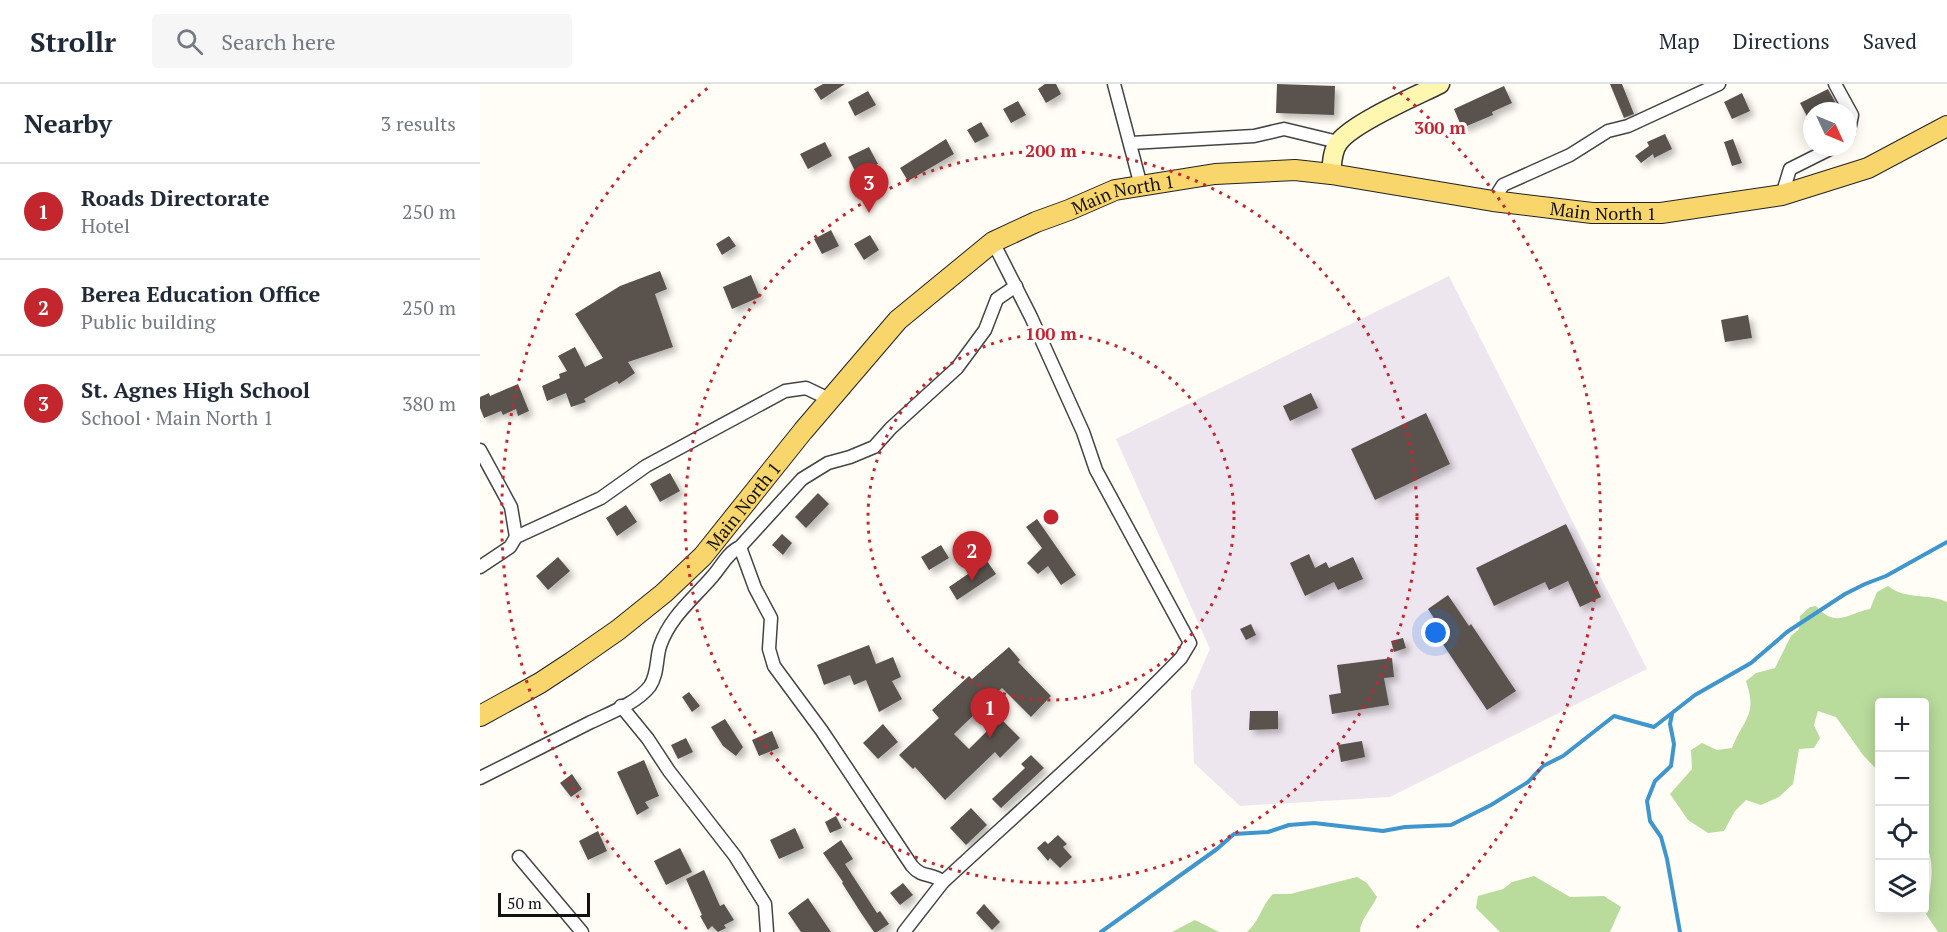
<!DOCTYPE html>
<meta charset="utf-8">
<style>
:root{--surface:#fff;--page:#f6f6f7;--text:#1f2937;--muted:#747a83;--line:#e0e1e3;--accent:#c4262e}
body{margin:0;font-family:"PT Serif",serif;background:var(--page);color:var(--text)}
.controls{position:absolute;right:18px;bottom:18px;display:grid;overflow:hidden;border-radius:6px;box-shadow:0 3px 15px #0003}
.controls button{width:54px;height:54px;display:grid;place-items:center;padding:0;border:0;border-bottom:2px solid var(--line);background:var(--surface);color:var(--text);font:30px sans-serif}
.compass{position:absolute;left:1323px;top:18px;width:54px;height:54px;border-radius:50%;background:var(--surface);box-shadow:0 3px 15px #0003;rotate:134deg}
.scale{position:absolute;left:18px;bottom:15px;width:92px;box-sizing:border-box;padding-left:6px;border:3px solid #111;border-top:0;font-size:16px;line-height:21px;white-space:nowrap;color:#111;-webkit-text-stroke:4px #fff;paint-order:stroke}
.you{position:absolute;left:956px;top:549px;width:21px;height:21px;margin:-15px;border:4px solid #fff;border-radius:50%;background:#1a73e8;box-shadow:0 0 0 9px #1a73e833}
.badge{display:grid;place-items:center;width:39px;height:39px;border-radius:50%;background:var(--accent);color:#fff;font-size:20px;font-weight:700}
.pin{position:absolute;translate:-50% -50px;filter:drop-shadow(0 2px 3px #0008)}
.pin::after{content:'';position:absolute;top:32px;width:21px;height:18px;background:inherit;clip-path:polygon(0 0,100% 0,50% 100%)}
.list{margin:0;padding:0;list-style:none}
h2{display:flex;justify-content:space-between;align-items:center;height:78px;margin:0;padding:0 24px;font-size:26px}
h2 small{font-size:20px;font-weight:400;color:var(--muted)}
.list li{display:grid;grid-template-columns:39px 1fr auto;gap:18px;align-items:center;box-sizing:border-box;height:96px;padding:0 24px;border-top:2px solid var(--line)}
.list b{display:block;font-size:22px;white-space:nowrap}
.list p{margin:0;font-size:20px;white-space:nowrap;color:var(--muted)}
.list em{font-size:20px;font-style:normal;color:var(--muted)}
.icon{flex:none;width:33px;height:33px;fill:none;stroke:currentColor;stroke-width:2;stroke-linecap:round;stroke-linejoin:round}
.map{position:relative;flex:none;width:1467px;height:848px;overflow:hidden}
header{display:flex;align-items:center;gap:36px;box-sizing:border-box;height:84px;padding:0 30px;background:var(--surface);border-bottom:2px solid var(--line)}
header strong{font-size:28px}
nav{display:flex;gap:33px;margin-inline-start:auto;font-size:21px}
.search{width:420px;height:54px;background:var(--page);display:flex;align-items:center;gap:15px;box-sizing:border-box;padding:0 21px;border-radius:6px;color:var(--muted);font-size:22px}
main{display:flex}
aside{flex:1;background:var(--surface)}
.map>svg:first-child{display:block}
.industrial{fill:#eee6ef}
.forest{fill:#b9dc9c}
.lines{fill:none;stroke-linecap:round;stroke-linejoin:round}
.stream{stroke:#3f96cf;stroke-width:4}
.building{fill:#5a524d;filter:url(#shadow)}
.street-casing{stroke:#444;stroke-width:15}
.secondary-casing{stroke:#333;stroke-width:21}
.primary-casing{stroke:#222;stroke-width:22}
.street{stroke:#fff;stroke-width:12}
.secondary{stroke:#fff6b0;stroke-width:18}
.primary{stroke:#f9d66b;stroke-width:20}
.ring{fill:none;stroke:#c4262e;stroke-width:3;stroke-dasharray:3 6}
.labels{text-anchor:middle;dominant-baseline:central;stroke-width:6;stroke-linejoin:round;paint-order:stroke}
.street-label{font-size:18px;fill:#111;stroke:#fff}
.centre{fill:#c4262e;stroke:#fff;stroke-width:3}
.ring-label{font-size:18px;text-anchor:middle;font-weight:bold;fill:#c4262e;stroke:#fff;stroke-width:6;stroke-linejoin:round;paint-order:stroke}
</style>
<header>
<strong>Strollr</strong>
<div class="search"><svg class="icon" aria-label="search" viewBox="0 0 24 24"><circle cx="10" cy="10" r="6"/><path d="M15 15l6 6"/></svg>Search here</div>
<nav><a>Map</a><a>Directions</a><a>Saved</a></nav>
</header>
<main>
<aside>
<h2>Nearby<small>3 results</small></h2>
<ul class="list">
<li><span class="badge">1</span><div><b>Roads Directorate</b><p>Hotel</p></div><em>250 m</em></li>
<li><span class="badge">2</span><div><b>Berea Education Office</b><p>Public building</p></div><em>250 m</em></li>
<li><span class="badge">3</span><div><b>St. Agnes High School</b><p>School · Main North 1</p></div><em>380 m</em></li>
</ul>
</aside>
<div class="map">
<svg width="1467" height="848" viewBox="0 0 1467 848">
<defs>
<filter id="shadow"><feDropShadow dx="4.5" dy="4.5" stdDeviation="3" flood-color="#0004"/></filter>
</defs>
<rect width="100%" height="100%" fill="#fffdf5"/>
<!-- industrial -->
<polygon class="industrial" points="969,192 1167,585 910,713 760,722 714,679 711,608 730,565 636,355"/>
<!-- forest -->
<g class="forest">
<path d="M1408 502C1425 516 1448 509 1467 518V848H1458L1446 830C1449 808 1458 779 1444 759V618H1400L1399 688 1383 671 1356 633 1338 627 1334 641 1340 654 1334 664 1319 665 1313 700 1299 713 1281 721 1266 716 1255 727 1244 747 1228 749 1208 736 1190 710 1212 685 1211 666 1222 659 1237 666 1252 664C1263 635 1278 632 1266 597L1276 589 1295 584 1311 552 1319 545 1320 532 1330 523 1336 522C1356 545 1368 529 1390 525L1397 508Z"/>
<polygon points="1054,792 1090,813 1124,812 1141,823 1130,848 1020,848 996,824 998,812 1023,805 1032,798"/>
<path d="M877 793 887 799 897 813C892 824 880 836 880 848H767C780 837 781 822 793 810H810Z"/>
<polygon points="715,836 739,848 692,848"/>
</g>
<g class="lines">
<!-- stream -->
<g class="stream">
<polyline points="1192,630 1190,640 1194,660 1191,682 1175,697 1167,717 1170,737 1181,753 1187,775 1200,848"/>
<polyline points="621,848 737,765 754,750 788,748 809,741 834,739 903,747 925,743 971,741 1011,721 1048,698 1063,682 1083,672 1134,632 1174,643 1215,611 1271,579 1307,548 1365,510 1385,500 1406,492 1467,458"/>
</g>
</g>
<!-- building -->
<g class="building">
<polygon points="343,0 365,0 341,16 334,5"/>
<polygon points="565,0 576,0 581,10 566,19 558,5"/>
<polygon points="797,0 855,2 854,31 796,29"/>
<polygon points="1130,0 1142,0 1154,30 1144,34"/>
<polygon points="1024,2 1032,19 1012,28 1013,31 982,44 974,25"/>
<polygon points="1348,5 1358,23 1350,27 1332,27 1332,42 1320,19"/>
<polygon points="388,7 396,21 375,32 368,18"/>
<polygon points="1262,9 1270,27 1252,35 1244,18"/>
<polygon points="538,17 546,31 531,39 523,25"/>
<polygon points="501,38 509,52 495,59 487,46"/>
<polygon points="1185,50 1192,65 1174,74 1173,70 1161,79 1155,72 1169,62 1167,58"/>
<polygon points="466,55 474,70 428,97 420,84"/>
<polygon points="1253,55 1262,79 1252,82 1244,58"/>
<polygon points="345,58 352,72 328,85 320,70"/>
<polygon points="389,63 398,80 377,91 368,73"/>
<polygon points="351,146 359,162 342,170 334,155"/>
<polygon points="390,151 399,166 384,176 374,160"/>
<polygon points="249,152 256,162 242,171 236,160"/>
<polygon points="180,187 187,205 175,210 193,263 148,278 155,289 139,300 137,297 104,315 106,318 91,323 86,309 67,317 62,302 80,294 79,290 87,287 78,272 95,263 105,283 123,274 95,230 140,202"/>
<polygon points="271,191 280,213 252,225 243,203"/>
<polygon points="1268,231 1272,254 1245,258 1241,236"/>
<polygon points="38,300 49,327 38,332 36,325 23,331 21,327 4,334 0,324 0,313 9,309 10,312"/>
<polygon points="831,309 838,324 810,337 803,322"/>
<polygon points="946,329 970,380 895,416 871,365"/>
<polygon points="190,389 200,407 180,418 170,400"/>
<polygon points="338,409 349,420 326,444 315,433"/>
<polygon points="146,421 157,438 137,452 126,434"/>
<polygon points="557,435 596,491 581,501 568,482 558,490 547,479 562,464 546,443"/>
<polygon points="1086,440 1121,513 1100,523 1088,497 1069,506 1065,498 1014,522 996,484"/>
<polygon points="302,450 312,459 303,471 292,461"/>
<polygon points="461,461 469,474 449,486 441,473"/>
<polygon points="829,470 835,484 846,478 849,484 873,473 883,495 858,506 854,498 825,512 810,479"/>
<polygon points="78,473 90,487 68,506 56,492"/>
<polygon points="507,477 516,490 477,516 469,503"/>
<polygon points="968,511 989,542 991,540 1036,607 1007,626 962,559 968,556 948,525"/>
<polygon points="771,540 776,551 766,556 760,545"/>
<polygon points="923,554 926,564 914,568 911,557"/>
<polygon points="389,561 396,580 413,573 421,593 412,597 422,615 399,628 386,596 374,601 370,591 344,601 337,581"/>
<polygon points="529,563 540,576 538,578 571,612 551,633 522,604 474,650 489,665 520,634 540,654 520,674 515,668 465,716 435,683 433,685 419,671 459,634 452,626 489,592 492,595"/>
<polygon points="912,574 914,593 904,594 909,621 852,630 849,611 861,609 857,581"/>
<polygon points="209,608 220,622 212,628 202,613"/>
<polygon points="770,627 798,627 798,645 769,646"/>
<polygon points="245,635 263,663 256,672 243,662 231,643"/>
<polygon points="403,640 418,658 398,675 383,659"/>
<polygon points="292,647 299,664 279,672 272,656"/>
<polygon points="206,654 213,668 198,675 191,661"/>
<polygon points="882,657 885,673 861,678 858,661"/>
<polygon points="551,671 564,684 521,724 512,715 545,684 541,680"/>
<polygon points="164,676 179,712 165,718 169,724 157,731 137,688"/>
<polygon points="92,690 102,705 91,713 80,699"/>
<polygon points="491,724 507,741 486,761 470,744"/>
<polygon points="356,732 362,744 350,749 345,738"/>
<polygon points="315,744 324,764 299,775 290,756"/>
<polygon points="118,747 127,767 108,776 99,757"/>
<polygon points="578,751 587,760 583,763 592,773 580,784 570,774 568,777 557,764 565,757 568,760"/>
<polygon points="361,756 373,775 365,780 397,829 400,827 409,840 397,848 394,848 381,829 362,799 363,798 343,769"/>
<polygon points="200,764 212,788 186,801 174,777"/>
<polygon points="224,786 240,822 244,820 254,836 244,841 246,844 238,848 232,842 228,846 220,832 222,831 206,795"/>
<polygon points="423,799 433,811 420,821 410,809"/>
<polygon points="328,814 351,848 321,848 308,829"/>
<polygon points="504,820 520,838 512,846 496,829"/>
</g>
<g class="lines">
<defs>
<g id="street">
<polyline points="634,0 661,102"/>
<polyline points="1355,0 1372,31 1368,52"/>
<polyline points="651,59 774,52 804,45 858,58"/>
<polyline points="1302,111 1310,85 1354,63"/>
<polyline points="1013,117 1023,101 1090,71 1128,47 1148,42 1239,0"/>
<polyline points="0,366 31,423 36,453"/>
<path d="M260 463 275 504 291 534 289 565 294 582 342 647 432 782C443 795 452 788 463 798 543 724 625 652 701 574L710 559 616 386 603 348 551 233 513 158"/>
<polyline points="0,483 30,463 36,453 121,414 166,382 305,307 326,304 349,315"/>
<polyline points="141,622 168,655 189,687 255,772 285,820 287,848"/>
<path d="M0 694C37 675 74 657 111 638 130 629 157 619 170 602 178 590 176 575 180 562 190 533 213 515 232 493 241 483 248 468 260 463L322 395 348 379 370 373 394 363 411 344 477 284 505 246 517 215 536 202"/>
<polyline points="39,773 102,848"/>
<polyline points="424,848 463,798"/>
</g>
<path id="secondary" d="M851 90C852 80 852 66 859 58 873 39 936 12 960 0"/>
<g id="primary">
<path id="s1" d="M0 632 60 599 92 578 138 546 184 509 223 472 323 347 418 236 513 158 556 138 589 126 635 106 735 90 815 86 851 90 1013 117 1112 129H1181L1302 111 1388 84 1467 42"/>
</g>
</defs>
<!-- street casing -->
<use href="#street" class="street-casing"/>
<!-- secondary casing -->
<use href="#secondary" class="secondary-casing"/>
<!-- primary casing -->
<use href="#primary" class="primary-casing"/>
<!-- street -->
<use href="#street" class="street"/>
<!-- secondary -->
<use href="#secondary" class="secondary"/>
<!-- primary -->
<use href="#primary" class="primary"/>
</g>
<!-- distance rings -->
<g class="ring">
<circle cx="571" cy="433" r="183"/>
<circle cx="571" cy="433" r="366"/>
<path d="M207 845A550 550 0 0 1 229 3M913 3A550 550 0 0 1 935 845"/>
</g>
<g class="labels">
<!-- street labels -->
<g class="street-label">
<text stroke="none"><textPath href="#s1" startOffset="844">Main North 1</textPath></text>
<text stroke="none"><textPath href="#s1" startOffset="1330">Main North 1</textPath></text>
<text stroke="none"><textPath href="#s1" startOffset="340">Main North 1</textPath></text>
</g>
</g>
<circle cx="571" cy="433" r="9" class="centre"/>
<g class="ring-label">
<text x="960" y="50">300 m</text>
<text x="571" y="73">200 m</text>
<text x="571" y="256">100 m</text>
</g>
</svg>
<div class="controls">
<button>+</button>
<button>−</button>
<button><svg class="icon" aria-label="locate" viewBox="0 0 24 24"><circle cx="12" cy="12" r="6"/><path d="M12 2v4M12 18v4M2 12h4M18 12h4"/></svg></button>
<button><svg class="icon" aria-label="layers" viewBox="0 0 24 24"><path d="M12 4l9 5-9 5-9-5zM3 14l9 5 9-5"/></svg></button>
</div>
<svg class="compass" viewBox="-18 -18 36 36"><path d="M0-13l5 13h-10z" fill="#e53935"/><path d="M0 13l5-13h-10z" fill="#747a83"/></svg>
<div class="scale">50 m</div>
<div class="you"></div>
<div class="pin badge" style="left:510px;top:654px">1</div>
<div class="pin badge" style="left:492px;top:497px">2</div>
<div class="pin badge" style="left:389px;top:129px">3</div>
</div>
</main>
